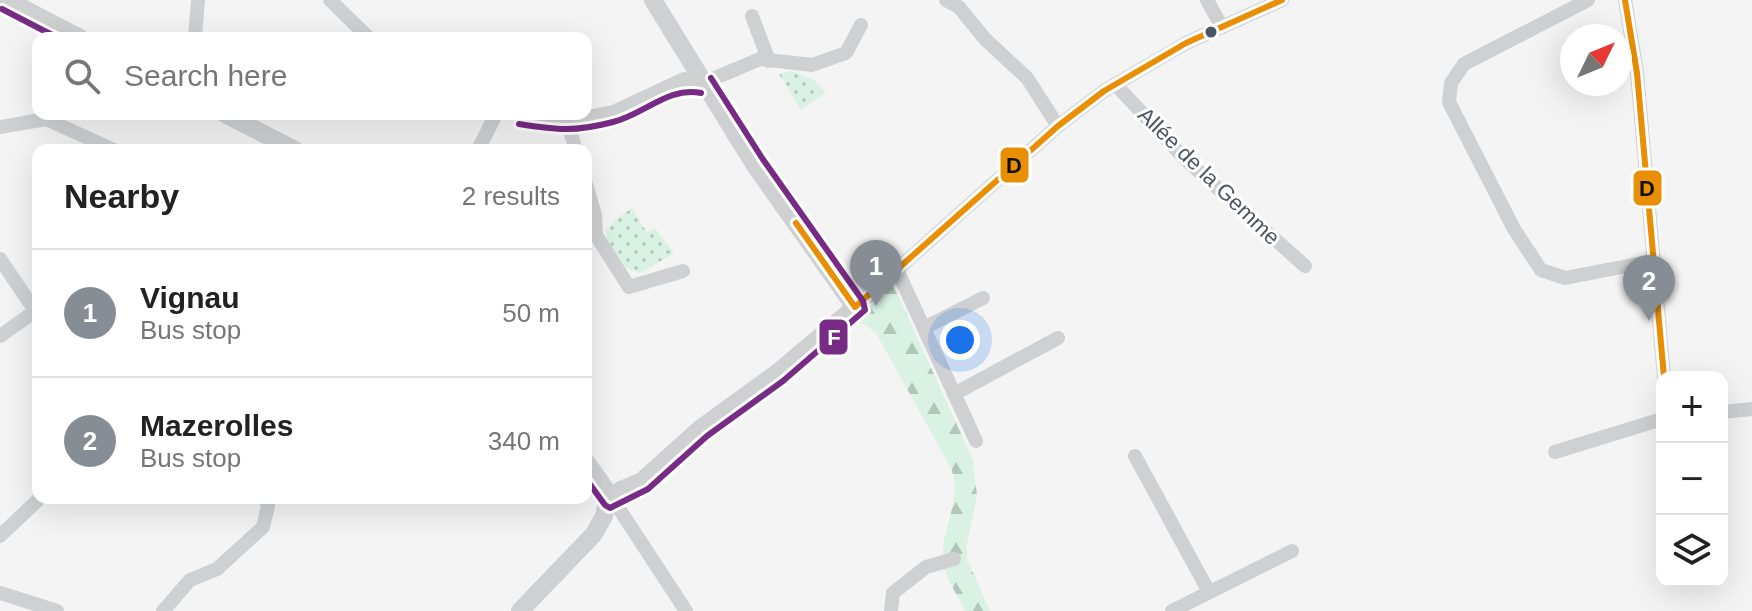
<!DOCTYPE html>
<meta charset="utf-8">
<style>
:root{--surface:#fff;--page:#f2f2f2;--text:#222;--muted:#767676;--line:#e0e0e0;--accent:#868d94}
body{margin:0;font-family:Helvetica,sans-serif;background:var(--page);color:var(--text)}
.controls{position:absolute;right:24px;bottom:24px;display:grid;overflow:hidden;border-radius:16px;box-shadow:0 8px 32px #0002}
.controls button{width:72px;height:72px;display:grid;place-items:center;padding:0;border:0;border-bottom:2px solid var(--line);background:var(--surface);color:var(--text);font:40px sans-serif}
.compass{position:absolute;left:1560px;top:24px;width:72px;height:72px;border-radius:50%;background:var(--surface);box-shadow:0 8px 32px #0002;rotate:47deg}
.you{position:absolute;left:960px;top:340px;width:28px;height:28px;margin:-20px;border:6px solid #fff;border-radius:50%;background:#1a73e8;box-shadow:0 0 0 12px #1a73e833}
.badge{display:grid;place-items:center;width:52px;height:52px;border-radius:50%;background:var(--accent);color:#fff;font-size:26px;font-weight:700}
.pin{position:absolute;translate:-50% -66px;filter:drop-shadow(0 2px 4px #0008)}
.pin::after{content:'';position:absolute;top:42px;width:28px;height:24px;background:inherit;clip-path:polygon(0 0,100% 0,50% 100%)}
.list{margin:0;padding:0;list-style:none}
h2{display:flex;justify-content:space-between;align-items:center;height:104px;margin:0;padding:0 32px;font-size:34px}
h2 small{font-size:26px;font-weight:400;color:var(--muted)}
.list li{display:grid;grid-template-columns:52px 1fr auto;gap:24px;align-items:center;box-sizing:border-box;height:128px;padding:0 32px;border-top:2px solid var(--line)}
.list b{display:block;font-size:30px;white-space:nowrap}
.list p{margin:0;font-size:26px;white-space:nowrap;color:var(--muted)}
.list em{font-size:26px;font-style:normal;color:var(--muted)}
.icon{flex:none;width:44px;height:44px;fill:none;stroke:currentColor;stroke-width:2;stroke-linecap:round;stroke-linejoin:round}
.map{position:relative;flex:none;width:1752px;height:611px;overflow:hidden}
.search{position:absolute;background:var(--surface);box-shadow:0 8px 32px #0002;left:32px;top:32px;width:560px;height:88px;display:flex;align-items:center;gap:20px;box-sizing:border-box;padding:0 28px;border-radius:16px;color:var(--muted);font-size:30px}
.panel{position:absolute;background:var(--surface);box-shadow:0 8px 32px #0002;left:32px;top:144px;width:560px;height:360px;border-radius:16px}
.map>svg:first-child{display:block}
.grass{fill:url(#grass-dots)}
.forest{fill:url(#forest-firs)}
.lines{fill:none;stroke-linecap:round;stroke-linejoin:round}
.minor{stroke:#ced0d2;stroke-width:14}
.tertiary{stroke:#ced0d2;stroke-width:18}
.bus-1-casing{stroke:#fff;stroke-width:12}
.bus-2-casing{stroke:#fff;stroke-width:12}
.bus-1{stroke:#e98f05;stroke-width:6}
.bus-2{stroke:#772b85;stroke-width:6}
.bus-dot{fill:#4a5661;stroke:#fff;stroke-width:3}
.labels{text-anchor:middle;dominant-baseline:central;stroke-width:6;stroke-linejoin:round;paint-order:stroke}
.street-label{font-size:22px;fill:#4a5661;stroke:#fff}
.line-badge{stroke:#fff;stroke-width:3}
.badge-label{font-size:22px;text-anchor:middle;font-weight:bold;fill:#fff}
.pale-badge-label{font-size:22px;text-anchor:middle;font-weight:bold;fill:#111}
</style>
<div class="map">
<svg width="1752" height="611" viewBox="0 0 1752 611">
<defs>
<pattern id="grass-dots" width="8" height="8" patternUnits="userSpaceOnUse" patternTransform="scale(2)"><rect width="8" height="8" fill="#d9f2e3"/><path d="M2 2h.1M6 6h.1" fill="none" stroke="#b2c7bb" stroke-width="1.8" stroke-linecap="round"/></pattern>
<pattern id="forest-firs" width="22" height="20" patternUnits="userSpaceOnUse" patternTransform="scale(2)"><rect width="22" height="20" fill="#d9f2e3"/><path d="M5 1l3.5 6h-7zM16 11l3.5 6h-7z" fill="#b2c7bb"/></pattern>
</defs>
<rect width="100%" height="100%" fill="#f4f4f4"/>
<!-- grass -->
<g class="grass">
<polygon points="792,71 814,80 826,93 801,110 779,74"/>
<path d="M632 208 647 233 655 228 674 253 641 273C618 268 608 254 606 231L615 220Z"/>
</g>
<!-- forest -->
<path class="forest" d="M893 284 973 460 977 496 967 543V559L990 611H965C959 597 947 581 944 566 937 534 964 502 951 468L876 333 864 324H852Z"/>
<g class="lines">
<!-- minor -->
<g class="minor">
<polyline points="330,0 369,38"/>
<polyline points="946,0 959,7 985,39 1027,78 1058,126"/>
<polyline points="1207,0 1222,27"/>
<polyline points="1588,0 1464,64 1451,83 1449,102 1514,229 1541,270 1565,278 1653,261"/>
<polyline points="1625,0 1637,73 1664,377"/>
<polyline points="752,16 769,61"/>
<polyline points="195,38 198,0"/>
<polyline points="1115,84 1186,160 1305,266"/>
<polyline points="520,114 567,121 613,112 684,79 703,83 760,59 812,65 846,53 861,25"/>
<polyline points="567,121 576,150"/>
<polyline points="0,127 46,119 114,150"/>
<polyline points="478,150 496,114"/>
<polyline points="586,184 595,215 596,235 629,287 683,271"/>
<polyline points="0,259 38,315"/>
<polyline points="897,270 976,441"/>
<polyline points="855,307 1058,126 1104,91 1186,43 1282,0"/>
<polyline points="924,328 983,298"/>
<polyline points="0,336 38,309"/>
<polyline points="954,394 1058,338"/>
<polyline points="1722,412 1752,409"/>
<polyline points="1555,452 1662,419"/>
<polyline points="1135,456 1209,592"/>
<polyline points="612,498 686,611"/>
<polyline points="0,536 40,498"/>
<polyline points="0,593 57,611"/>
<polyline points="163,611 190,580 217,569 263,527 268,506 265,498"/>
<polyline points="891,611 893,593 926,567 954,559"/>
<polyline points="1172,611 1292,551"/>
</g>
<!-- tertiary -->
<g class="tertiary">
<polyline points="7,0 80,38"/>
<polyline points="225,114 295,150"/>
<polyline points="586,462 612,498"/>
<polyline points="520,611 594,534 604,516 606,506 621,490 642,481 701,428 777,373 855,307 754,164 653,0"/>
</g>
<defs>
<g id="bus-1">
<polyline points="1625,0 1637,73 1664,377"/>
<polyline points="796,223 855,307 1058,126 1104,91 1186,43 1282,0"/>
</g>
<g id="bus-2">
<polyline points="2,9 58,38"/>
<path d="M519 124C557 130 575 132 613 122 643 115 669 86 701 93"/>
<polyline points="586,479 605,505 610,508 648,489 707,436 783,381 865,310 863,301 762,158 711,78"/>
</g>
</defs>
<!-- bus-1 casing -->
<use href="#bus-1" class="bus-1-casing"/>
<!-- bus-2 casing -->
<use href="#bus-2" class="bus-2-casing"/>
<!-- bus-1 -->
<use href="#bus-1" class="bus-1"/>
<!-- bus-2 -->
<use href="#bus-2" class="bus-2"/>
</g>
<!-- markers -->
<circle class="bus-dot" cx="1211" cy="32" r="7"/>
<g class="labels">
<!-- street labels -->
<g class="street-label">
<text transform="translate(1209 176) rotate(44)">Allée de la Gemme</text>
</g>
</g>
<g class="line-badge">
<rect x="999" y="146" width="31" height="38" rx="8" fill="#e98f05"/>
<rect x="1632" y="169" width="31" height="38" rx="8" fill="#e98f05"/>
<rect x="818" y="318" width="31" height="38" rx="8" fill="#772b85"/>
</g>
<g class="badge-label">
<text x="834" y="345">F</text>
</g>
<g class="pale-badge-label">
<text x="1014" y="173">D</text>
<text x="1647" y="196">D</text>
</g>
</svg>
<div class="controls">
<button>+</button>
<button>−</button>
<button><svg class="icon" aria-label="layers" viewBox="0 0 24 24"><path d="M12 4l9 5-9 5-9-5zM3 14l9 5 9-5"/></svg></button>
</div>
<svg class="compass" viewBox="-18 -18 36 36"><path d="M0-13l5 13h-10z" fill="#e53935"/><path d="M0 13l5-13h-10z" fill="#767676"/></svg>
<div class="you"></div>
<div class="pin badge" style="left:876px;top:306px">1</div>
<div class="pin badge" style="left:1649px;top:321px">2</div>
<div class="search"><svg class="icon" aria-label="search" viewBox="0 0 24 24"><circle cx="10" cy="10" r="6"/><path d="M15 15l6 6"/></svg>Search here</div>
<section class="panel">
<h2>Nearby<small>2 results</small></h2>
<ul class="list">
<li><span class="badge">1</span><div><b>Vignau</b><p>Bus stop</p></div><em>50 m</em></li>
<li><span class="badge">2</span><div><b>Mazerolles</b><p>Bus stop</p></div><em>340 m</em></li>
</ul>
</section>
</div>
